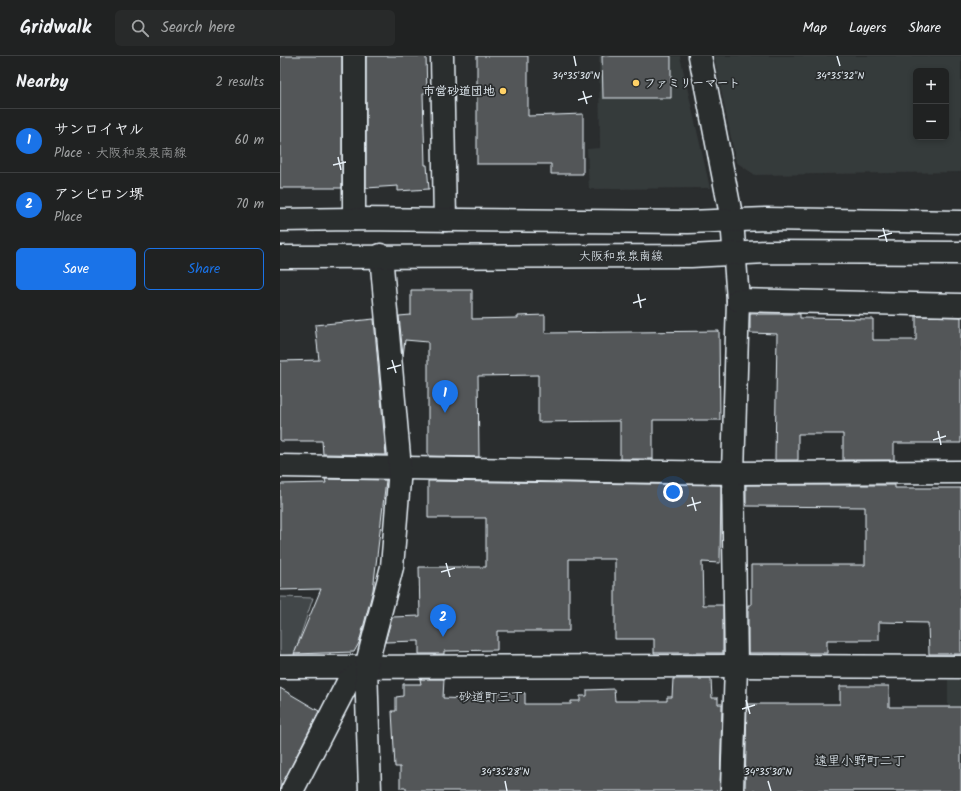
<!DOCTYPE html>
<meta charset="utf-8">
<style>
:root{--surface:#202222;--page:#282a2a;--text:#f1f3f6;--muted:#a2a4a5;--line:#3d3f40;--accent:#1a73e8}
body{margin:0;font-family:Kalam,"Klee One",sans-serif;background:var(--page);color:var(--text)}
.controls{position:absolute;right:12px;top:12px;display:grid;overflow:hidden;border-radius:6px;box-shadow:0 2px 6px #0003}
.controls button{width:36px;height:36px;display:grid;place-items:center;padding:0;border:0;border-bottom:1px solid var(--line);background:var(--surface);color:var(--text);font:20px sans-serif}
.you{position:absolute;left:393px;top:436px;width:14px;height:14px;margin:-10px;border:3px solid #fff;border-radius:50%;background:#1a73e8;box-shadow:0 0 0 6px #1a73e833}
.badge{display:grid;place-items:center;width:26px;height:26px;border-radius:50%;background:var(--accent);color:#fff;font-size:13px;font-weight:700}
.pin{position:absolute;translate:-50% -33px;filter:drop-shadow(0 1px 2px #0008)}
.pin::after{content:'';position:absolute;top:21px;width:14px;height:12px;background:inherit;clip-path:polygon(0 0,100% 0,50% 100%)}
.list{margin:0;padding:0;list-style:none}
h2{display:flex;justify-content:space-between;align-items:center;height:52px;margin:0;padding:0 16px;font-size:17px}
h2 small{font-size:13px;font-weight:400;color:var(--muted)}
.list li{display:grid;grid-template-columns:26px 1fr auto;gap:12px;align-items:center;box-sizing:border-box;height:64px;padding:0 16px;border-top:1px solid var(--line)}
.list b{display:block;font-size:15px;white-space:nowrap}
.list p{margin:0;font-size:13px;white-space:nowrap;color:var(--muted)}
.list em{font-size:13px;font-style:normal;color:var(--muted)}
.actions{display:flex;gap:8px;padding:12px 16px}
.actions a{flex:1;padding:9px 0;border:1px solid var(--accent);border-radius:6px;text-align:center;font-size:14px;color:var(--accent)}
.actions .main{background:var(--accent);color:#fff}
.icon{flex:none;width:22px;height:22px;fill:none;stroke:currentColor;stroke-width:2;stroke-linecap:round;stroke-linejoin:round}
.map{position:relative;flex:none;width:681px;height:735px;overflow:hidden}
header{display:flex;align-items:center;gap:24px;box-sizing:border-box;height:56px;padding:0 20px;background:var(--surface);border-bottom:1px solid var(--line)}
header strong{font-size:19px}
nav{display:flex;gap:22px;margin-inline-start:auto;font-size:14px}
.search{width:280px;height:36px;background:var(--page);display:flex;align-items:center;gap:10px;box-sizing:border-box;padding:0 14px;border-radius:6px;color:var(--muted);font-size:15px}
main{display:flex}
aside{flex:1;background:var(--surface)}
.map>svg:first-child{display:block}
.built{fill:#363a3b;fill-rule:evenodd}
.green{fill:#424648;stroke:#959ca0}
.building{fill:#535759;stroke:#e8f1f8}
.lines{fill:none;stroke-linecap:round;stroke-linejoin:round}
.minor-casing{stroke:#e8f1f8;stroke-width:25}
.primary-casing{stroke:#e8f1f8;stroke-width:25}
.minor{stroke:#2a2d2e;stroke-width:22}
.primary{stroke:#2a2d2e;stroke-width:22}
.ticks{fill:none;stroke:#e8f1f8;stroke-width:1.5}
.poi-dot{fill:#ffd166;stroke:#2a2d2e;stroke-width:1.5}
.labels{text-anchor:middle;dominant-baseline:central;stroke-width:3.5;stroke-linejoin:round;paint-order:stroke}
.poi-label{font-size:12px;font-weight:bold;fill:#e8f1f8;stroke:#2a2d2e;text-anchor:start}
.street-label{font-size:12px;fill:#e8f1f8;stroke:#2a2d2e}
.neighbourhood-label{font-size:13px;fill:#e8f1f8;stroke:#2a2d2e}
.ticks-label{font-size:10px;text-anchor:middle;fill:#e8f1f8;stroke:#2a2d2e;stroke-width:3.5;stroke-linejoin:round;paint-order:stroke}
</style>
<header>
<strong>Gridwalk</strong>
<div class="search"><svg class="icon" aria-label="search" viewBox="0 0 24 24"><circle cx="10" cy="10" r="6"/><path d="M15 15l6 6"/></svg>Search here</div>
<nav><a>Map</a><a>Layers</a><a>Share</a></nav>
</header>
<main>
<aside>
<h2>Nearby<small>2 results</small></h2>
<ul class="list">
<li><span class="badge">1</span><div><b>サンロイヤル</b><p>Place · 大阪和泉泉南線</p></div><em>60 m</em></li>
<li><span class="badge">2</span><div><b>アンビロン堺</b><p>Place</p></div><em>70 m</em></li>
</ul>
<div class="actions"><a class="main">Save</a><a>Share</a></div>
</aside>
<div class="map">
<svg width="681" height="735" viewBox="0 0 681 735">
<rect width="100%" height="100%" fill="#2a2d2e"/>
<filter id="ink" filterUnits="userSpaceOnUse"><feTurbulence type="fractalNoise" baseFrequency=".025" numOctaves="2"/><feDisplacementMap in="SourceGraphic" scale="8" xChannelSelector="R" yChannelSelector="G"/><feConvolveMatrix kernelMatrix="1 2 1 2 8 2 1 2 1" color-interpolation-filters="sRGB"/></filter>
<g filter="url(#ink)">
<!-- built -->
<g class="built">
<polygon points="319,0 400,0 430,132 309,133 307,93 320,92"/>
<path d="M434 0H681V116L475 119 456 106ZM636 15H666V81H636Z"/>
<rect x="668" y="624" width="13" height="111"/>
</g>
<!-- green -->
<polygon class="green" points="0,541 33,542 14,599 0,600"/>
<!-- building -->
<g class="building">
<rect x="0" y="0" width="62" height="132"/>
<polygon points="86,0 146,0 147,37 143,37 145,109 147,109 149,133 118,135 118,130 86,132"/>
<polygon points="197,0 248,0 248,60 303,58 303,118 271,118 271,108 197,108"/>
<polygon points="322,0 391,0 391,42 323,42"/>
<polygon points="131,234 192,234 192,263 238,262 238,260 265,259 265,277 439,275 440,364 373,364 373,403 340,403 340,365 258,366 258,319 198,320 199,401 148,400 148,286 125,284 123,300 119,260 131,259"/>
<polygon points="470,258 520,258 520,262 593,263 593,284 636,284 636,260 681,261 681,387 614,387 614,404 563,404 563,378 518,378 518,404 495,404 497,278 470,277"/>
<polygon points="94,263 106,399 43,398 42,385 0,385 0,305 39,304 35,269"/>
<polygon points="45,423 106,424 93,534 79,587 74,596 14,598 41,533 0,534 0,428 46,427"/>
<polygon points="148,425 441,429 440,507 422,506 423,549 443,549 443,597 374,597 374,583 335,583 335,503 289,503 289,575 217,575 217,594 164,595 164,598 139,598 139,585 105,586 112,561 140,560 139,511 206,511 206,462 148,462"/>
<polygon points="466,429 615,429 615,432 681,432 681,598 649,598 648,567 599,566 599,584 547,584 547,597 468,597 468,549 471,549 471,509 585,509 585,451 466,450"/>
<polygon points="140,623 164,623 163,642 215,644 215,636 245,637 245,648 291,648 291,645 300,645 300,640 307,640 307,634 334,633 335,645 387,645 387,641 392,641 393,623 431,623 432,642 438,642 438,648 442,648 440,735 126,735 126,732 120,732 120,711 115,711 112,655 116,655 116,641 123,640 123,628 141,628"/>
<polygon points="560,630 609,630 609,651 681,651 681,735 465,735 467,648 560,648"/>
<polygon points="0,632 39,655 0,733"/>
</g>
<g class="lines">
<defs>
<g id="minor">
<polyline points="162,0 165,164"/>
<polyline points="420,0 452,164 458,244 453,417 456,610 452,735"/>
<polyline points="74,163 74,0"/>
<polyline points="458,244 681,249"/>
<polyline points="0,410 453,417 681,416"/>
<polyline points="0,611 456,610 681,611"/>
<polyline points="12,735 68,626 86,611"/>
<polyline points="90,735 86,611 112,511 120,412 101,199"/>
</g>
<g id="primary">
<polyline points="0,164 74,163 408,166 486,163 681,166"/>
<polyline points="0,201 411,200 486,196 681,197"/>
</g>
</defs>
<!-- minor casing -->
<use href="#minor" class="minor-casing"/>
<!-- primary casing -->
<use href="#primary" class="primary-casing"/>
<!-- minor -->
<use href="#minor" class="minor"/>
<!-- primary -->
<use href="#primary" class="primary"/>
</g>
</g>
<!-- ticks -->
<path class="ticks" d="M294 0 296 10M557 0 560 10M303 35 307 48M298 44 312 40M58 101 61 114M53 109 66 106M603 172 607 186M598 181 612 177M358 238 361 252M353 247 366 243M112 304 116 317M107 313 121 309M658 375 661 389M653 384 666 380M412 441 416 455M407 450 421 446M166 507 170 521M161 516 175 512M466 644 470 658M462 653 475 649M225 725 227 735M488 725 491 735"/>
<!-- markers -->
<g class="poi-dot">
<circle cx="356" cy="27" r="4"/>
<circle cx="223" cy="35" r="4"/>
</g>
<g class="labels">
<!-- poi labels -->
<g class="poi-label">
<text x="364" y="27">ファミリーマート</text>
<text x="215" y="35" text-anchor="end">市営砂道団地</text>
</g>
<!-- street labels -->
<g class="street-label">
<text x="341" y="200">大阪和泉泉南線</text>
</g>
<!-- neighbourhood labels -->
<g class="neighbourhood-label">
<text x="211" y="641">砂道町三丁</text>
<text x="580" y="705">遠里小野町二丁</text>
</g>
</g>
<g class="ticks-label">
<text x="296" y="23">34°35'30"N</text>
<text x="560" y="23">34°35'32"N</text>
<text x="225" y="719">34°35'28"N</text>
<text x="488" y="719">34°35'30"N</text>
</g>
</svg>
<div class="controls">
<button>+</button>
<button>−</button>
</div>
<div class="you"></div>
<div class="pin badge" style="left:165px;top:357px">1</div>
<div class="pin badge" style="left:163px;top:581px">2</div>
</div>
</main>
